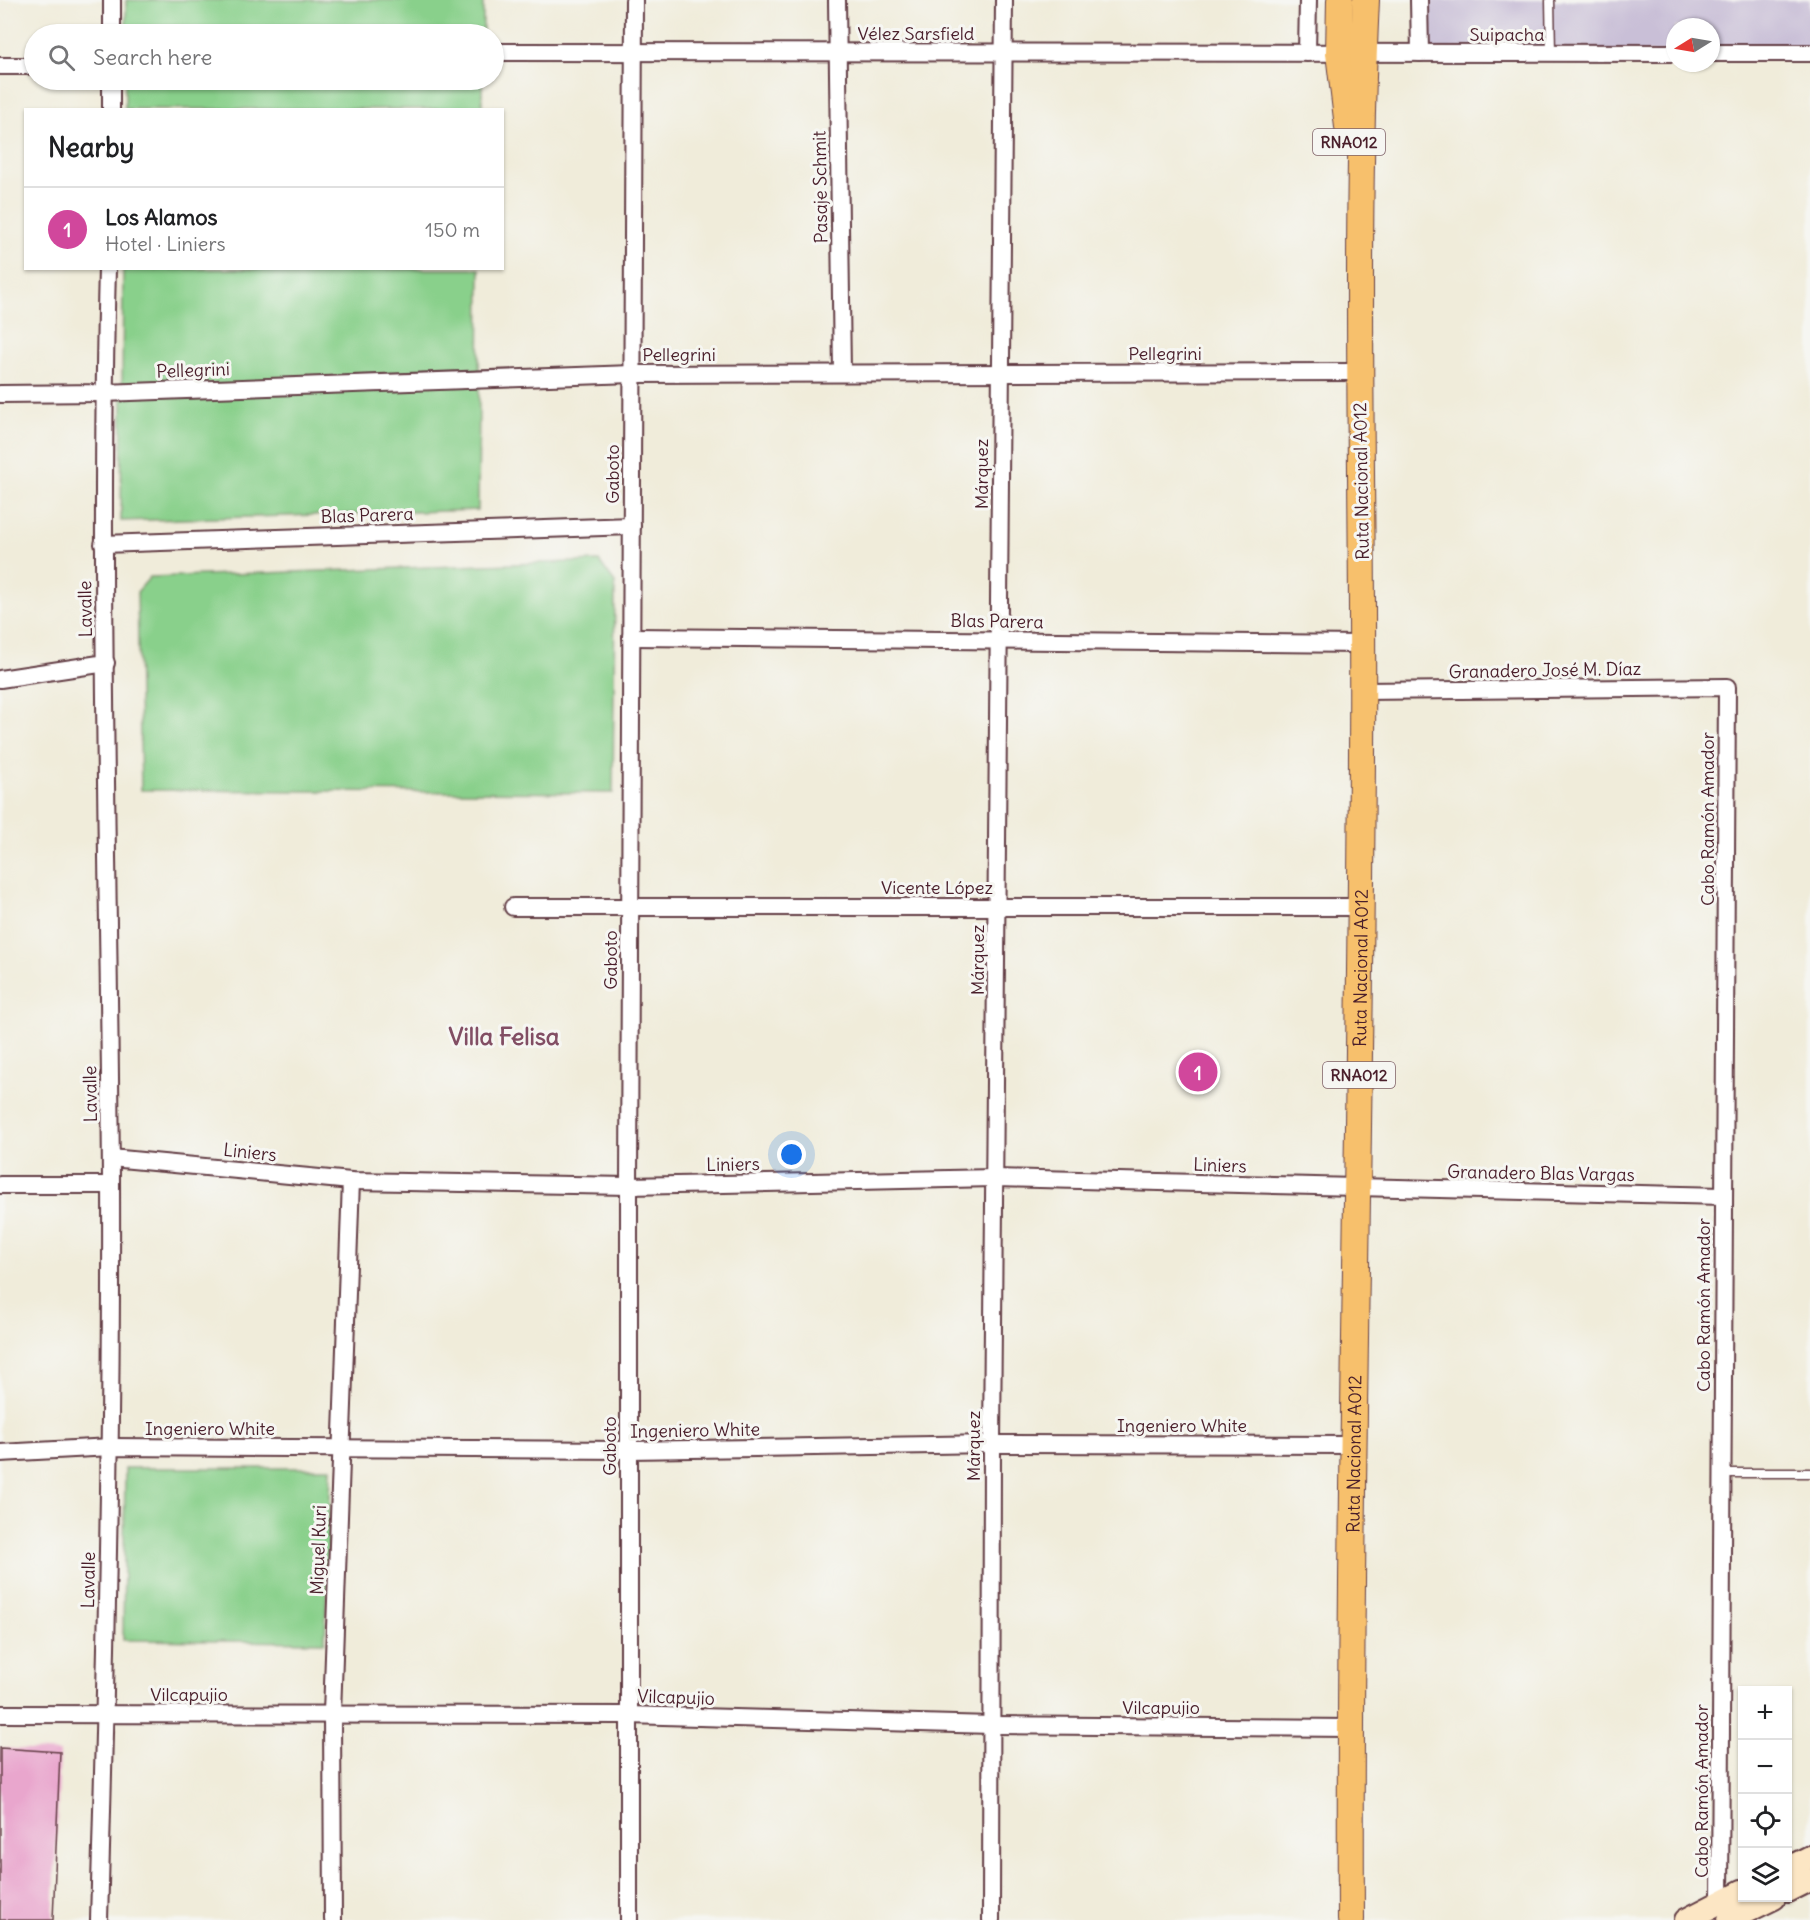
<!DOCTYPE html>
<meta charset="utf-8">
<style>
:root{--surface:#fff;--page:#f6f6f6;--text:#202124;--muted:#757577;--line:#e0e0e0;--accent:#111827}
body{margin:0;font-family:Delius,sans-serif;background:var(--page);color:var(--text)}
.controls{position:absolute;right:18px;bottom:18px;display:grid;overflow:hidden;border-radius:0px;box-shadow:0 2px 4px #0004}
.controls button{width:54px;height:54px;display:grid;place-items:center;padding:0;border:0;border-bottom:2px solid var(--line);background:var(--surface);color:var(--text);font:30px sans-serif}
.compass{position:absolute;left:1666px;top:18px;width:54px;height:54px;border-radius:50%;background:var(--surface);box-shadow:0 2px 4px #0004;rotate:259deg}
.you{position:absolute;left:792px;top:1155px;width:21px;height:21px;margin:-15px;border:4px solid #fff;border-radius:50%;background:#1a73e8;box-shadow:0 0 0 9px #1a73e833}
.badge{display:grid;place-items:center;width:39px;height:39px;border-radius:50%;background:var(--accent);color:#fff;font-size:20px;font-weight:700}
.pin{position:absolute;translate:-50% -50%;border:3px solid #fff;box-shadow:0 2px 6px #0006}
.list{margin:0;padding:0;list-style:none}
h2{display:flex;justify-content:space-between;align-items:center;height:78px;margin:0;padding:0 24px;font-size:26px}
h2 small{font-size:20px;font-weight:400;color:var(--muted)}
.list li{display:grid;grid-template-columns:39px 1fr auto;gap:18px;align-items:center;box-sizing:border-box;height:84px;padding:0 24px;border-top:2px solid var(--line)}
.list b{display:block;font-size:22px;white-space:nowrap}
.list p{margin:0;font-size:20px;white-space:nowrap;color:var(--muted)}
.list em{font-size:20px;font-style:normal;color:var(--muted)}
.icon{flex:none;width:33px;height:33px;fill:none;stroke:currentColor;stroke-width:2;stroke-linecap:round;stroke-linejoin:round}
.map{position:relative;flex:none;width:1810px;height:1920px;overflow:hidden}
.search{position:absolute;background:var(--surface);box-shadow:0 2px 4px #0004;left:24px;top:24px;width:480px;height:66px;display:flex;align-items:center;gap:15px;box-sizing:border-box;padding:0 21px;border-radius:33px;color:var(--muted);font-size:22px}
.panel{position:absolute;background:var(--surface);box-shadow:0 2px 4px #0004;left:24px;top:108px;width:480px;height:162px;border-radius:0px}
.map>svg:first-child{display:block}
.industrial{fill:#c9bfd7}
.green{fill:#89d08b;stroke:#6a785b;stroke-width:1.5}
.building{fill:#e9a6cd}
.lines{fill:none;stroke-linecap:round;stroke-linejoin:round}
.lane-casing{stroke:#633e45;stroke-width:11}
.street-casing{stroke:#633e45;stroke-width:20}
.secondary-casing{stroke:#633e45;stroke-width:26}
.primary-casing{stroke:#633e45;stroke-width:28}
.lane{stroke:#fff;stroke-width:8}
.street{stroke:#fff;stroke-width:16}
.secondary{stroke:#fce6c4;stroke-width:22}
.primary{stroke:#f7c06c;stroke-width:26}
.labels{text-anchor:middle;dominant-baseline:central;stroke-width:6;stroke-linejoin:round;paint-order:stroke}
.shield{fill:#f6f6f2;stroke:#7e6067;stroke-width:1.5}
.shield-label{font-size:16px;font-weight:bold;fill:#4a1f2b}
.street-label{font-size:18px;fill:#4a1f2b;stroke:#f6f6f2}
.district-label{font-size:24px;font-weight:bold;fill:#824e64;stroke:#f6f6f2}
</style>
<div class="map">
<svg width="1810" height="1920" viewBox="0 0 1810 1920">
<rect width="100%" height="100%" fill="#f6f6f2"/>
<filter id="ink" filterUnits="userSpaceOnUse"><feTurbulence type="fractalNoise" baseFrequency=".0167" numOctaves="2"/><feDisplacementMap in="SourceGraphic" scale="12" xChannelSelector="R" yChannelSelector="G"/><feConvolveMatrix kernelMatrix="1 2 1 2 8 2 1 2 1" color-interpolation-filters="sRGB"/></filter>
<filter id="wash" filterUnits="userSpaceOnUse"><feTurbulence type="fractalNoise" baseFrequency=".008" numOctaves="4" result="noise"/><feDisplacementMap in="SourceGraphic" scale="24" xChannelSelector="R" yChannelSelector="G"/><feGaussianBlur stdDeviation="1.35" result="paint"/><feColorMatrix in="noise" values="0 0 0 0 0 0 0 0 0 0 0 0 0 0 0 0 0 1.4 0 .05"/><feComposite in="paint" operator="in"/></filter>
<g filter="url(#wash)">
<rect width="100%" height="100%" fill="#f0ecda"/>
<!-- industrial -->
<polygon class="industrial" points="1419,0 1810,0 1810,53 1711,53 1711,27 1675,27 1675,53 1420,53"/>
<!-- green -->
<g class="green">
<rect x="126" y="0" width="357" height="34"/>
<rect x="125" y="80" width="357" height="29"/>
<polygon points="123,269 480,269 478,510 121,521"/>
<polygon points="599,561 615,583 613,793 141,790 137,592 150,577"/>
<polygon points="125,1468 331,1468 325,1642 123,1640"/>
</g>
<g id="blocks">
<!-- building -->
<polygon class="building" points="0,1748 60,1752 53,1920 0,1920"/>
</g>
</g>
<g filter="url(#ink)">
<use href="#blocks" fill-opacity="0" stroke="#633e45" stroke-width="1.5"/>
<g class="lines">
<defs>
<g id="lane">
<polyline points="1550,0 1551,53"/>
<polyline points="1722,1473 1810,1473"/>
</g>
<g id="street">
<polyline points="837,0 842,373"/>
<polyline points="1419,0 1420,53"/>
<polyline points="112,34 112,0"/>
<polyline points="494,52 1675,53"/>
<polyline points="1307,53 1308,0"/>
<polyline points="1711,53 1810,53"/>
<polyline points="0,66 34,66"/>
<polyline points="111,110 111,80"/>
<polyline points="0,394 103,393 632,374 1359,372"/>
<polyline points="103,544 632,526"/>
<polyline points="631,637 1363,644"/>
<polyline points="0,679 106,663"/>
<polyline points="1363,691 1727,687 1720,1902 1728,1910"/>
<polyline points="513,907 1361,907"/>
<polyline points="111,1158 351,1181 629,1186 994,1178 1723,1196"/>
<polyline points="0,1185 111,1185"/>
<polyline points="0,1453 111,1447 629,1450 992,1444 1355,1445"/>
<polyline points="0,1714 627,1715 992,1725 1350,1728"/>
<path d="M99 1920C106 1674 112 1428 111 1181 109 877 99 573 107 268"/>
<polyline points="333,1920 332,1713 351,1181"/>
<polyline points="629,1920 629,1186 634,0"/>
<polyline points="991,1920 992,1444 1004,0"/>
</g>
<g id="secondary">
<polyline points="1788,1868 1810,1857"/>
<polyline points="1788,1891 1810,1880"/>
<polyline points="1686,1920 1742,1891"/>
<polyline points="1729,1920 1774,1898"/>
</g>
<g id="primary">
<polyline points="1340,0 1339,53 1349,135"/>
<path id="s1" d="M1351 1920C1349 1531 1360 1142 1362 753 1364 502 1354 251 1366 0"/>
</g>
</defs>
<!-- lane casing -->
<use href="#lane" class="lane-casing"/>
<!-- street casing -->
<use href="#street" class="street-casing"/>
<!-- secondary casing -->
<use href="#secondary" class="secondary-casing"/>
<!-- primary casing -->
<use href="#primary" class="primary-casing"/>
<!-- lane -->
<use href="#lane" class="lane"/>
<!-- street -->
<use href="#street" class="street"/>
<!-- secondary -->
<use href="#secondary" class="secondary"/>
<!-- primary -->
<use href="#primary" class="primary"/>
</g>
</g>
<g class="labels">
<!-- shield labels -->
<g class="shield">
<rect x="1313" y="129" width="72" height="26" rx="4.5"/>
<rect x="1323" y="1062" width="72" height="26" rx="4.5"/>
</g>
<g class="shield-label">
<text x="1349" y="142">RNA012</text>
<text x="1359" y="1075">RNA012</text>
</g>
<!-- street labels -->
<g class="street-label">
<text x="916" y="33">Vélez Sarsfield</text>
<text x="1507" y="34">Suipacha</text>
<text transform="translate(820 187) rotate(-91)">Pasaje Schmit</text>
<text x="1165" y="353">Pellegrini</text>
<text x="679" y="354">Pellegrini</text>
<text transform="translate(193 370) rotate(-2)">Pellegrini</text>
<text transform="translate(612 474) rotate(-90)">Gaboto</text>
<text transform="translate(981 474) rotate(-90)">Márquez</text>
<text transform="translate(1361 481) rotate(-91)">Ruta Nacional A012</text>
<text transform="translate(367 515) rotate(-2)">Blas Parera</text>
<text transform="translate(85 609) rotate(-91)">Lavalle</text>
<text transform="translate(997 621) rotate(1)">Blas Parera</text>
<text transform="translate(1545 670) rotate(-1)">Granadero José M. Díaz</text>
<text transform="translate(1707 819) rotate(-90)">Cabo Ramón Amador</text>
<text x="937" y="887">Vicente López</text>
<text transform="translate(610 960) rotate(-90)">Gaboto</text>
<text transform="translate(977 960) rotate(-90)">Márquez</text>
<text stroke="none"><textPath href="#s1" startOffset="952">Ruta Nacional A012</textPath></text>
<text transform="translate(90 1094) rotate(-91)">Lavalle</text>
<text transform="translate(250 1152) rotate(6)">Liniers</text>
<text transform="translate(733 1164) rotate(-1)">Liniers</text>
<text transform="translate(1220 1165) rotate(2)">Liniers</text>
<text transform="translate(1541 1173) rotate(1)">Granadero Blas Vargas</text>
<text transform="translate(1703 1305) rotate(-90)">Cabo Ramón Amador</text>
<text x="1182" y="1425">Ingeniero White</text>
<text x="210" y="1428">Ingeniero White</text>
<text transform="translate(695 1430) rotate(-1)">Ingeniero White</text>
<text transform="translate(609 1446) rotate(-90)">Gaboto</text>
<text transform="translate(973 1446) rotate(-90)">Márquez</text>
<text stroke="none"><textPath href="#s1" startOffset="466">Ruta Nacional A012</textPath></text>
<text transform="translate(318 1550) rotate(-88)">Miguel Kuri</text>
<text transform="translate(88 1580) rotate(-89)">Lavalle</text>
<text x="189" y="1694">Vilcapujio</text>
<text transform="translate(676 1697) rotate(2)">Vilcapujio</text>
<text x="1161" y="1707">Vilcapujio</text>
<text transform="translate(1701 1791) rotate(-90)">Cabo Ramón Amador</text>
</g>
<!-- district labels -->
<g class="district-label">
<text x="504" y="1036">Villa Felisa</text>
</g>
</g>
</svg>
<div class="controls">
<button>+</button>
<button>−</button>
<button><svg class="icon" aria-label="locate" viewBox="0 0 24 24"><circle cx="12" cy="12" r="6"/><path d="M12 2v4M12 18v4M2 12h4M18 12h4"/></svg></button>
<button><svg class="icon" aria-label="layers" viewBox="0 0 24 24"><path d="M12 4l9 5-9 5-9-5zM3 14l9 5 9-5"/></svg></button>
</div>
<svg class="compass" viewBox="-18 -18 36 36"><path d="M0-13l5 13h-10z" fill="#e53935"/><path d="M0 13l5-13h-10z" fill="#757577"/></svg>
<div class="you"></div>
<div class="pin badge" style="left:1198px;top:1072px;background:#d1479c">1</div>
<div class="search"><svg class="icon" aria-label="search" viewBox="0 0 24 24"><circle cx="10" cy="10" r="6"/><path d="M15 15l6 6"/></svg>Search here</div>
<section class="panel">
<h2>Nearby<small></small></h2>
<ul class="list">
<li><span class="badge" style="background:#d1479c">1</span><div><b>Los Alamos</b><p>Hotel · Liniers</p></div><em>150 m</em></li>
</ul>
</section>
</div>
